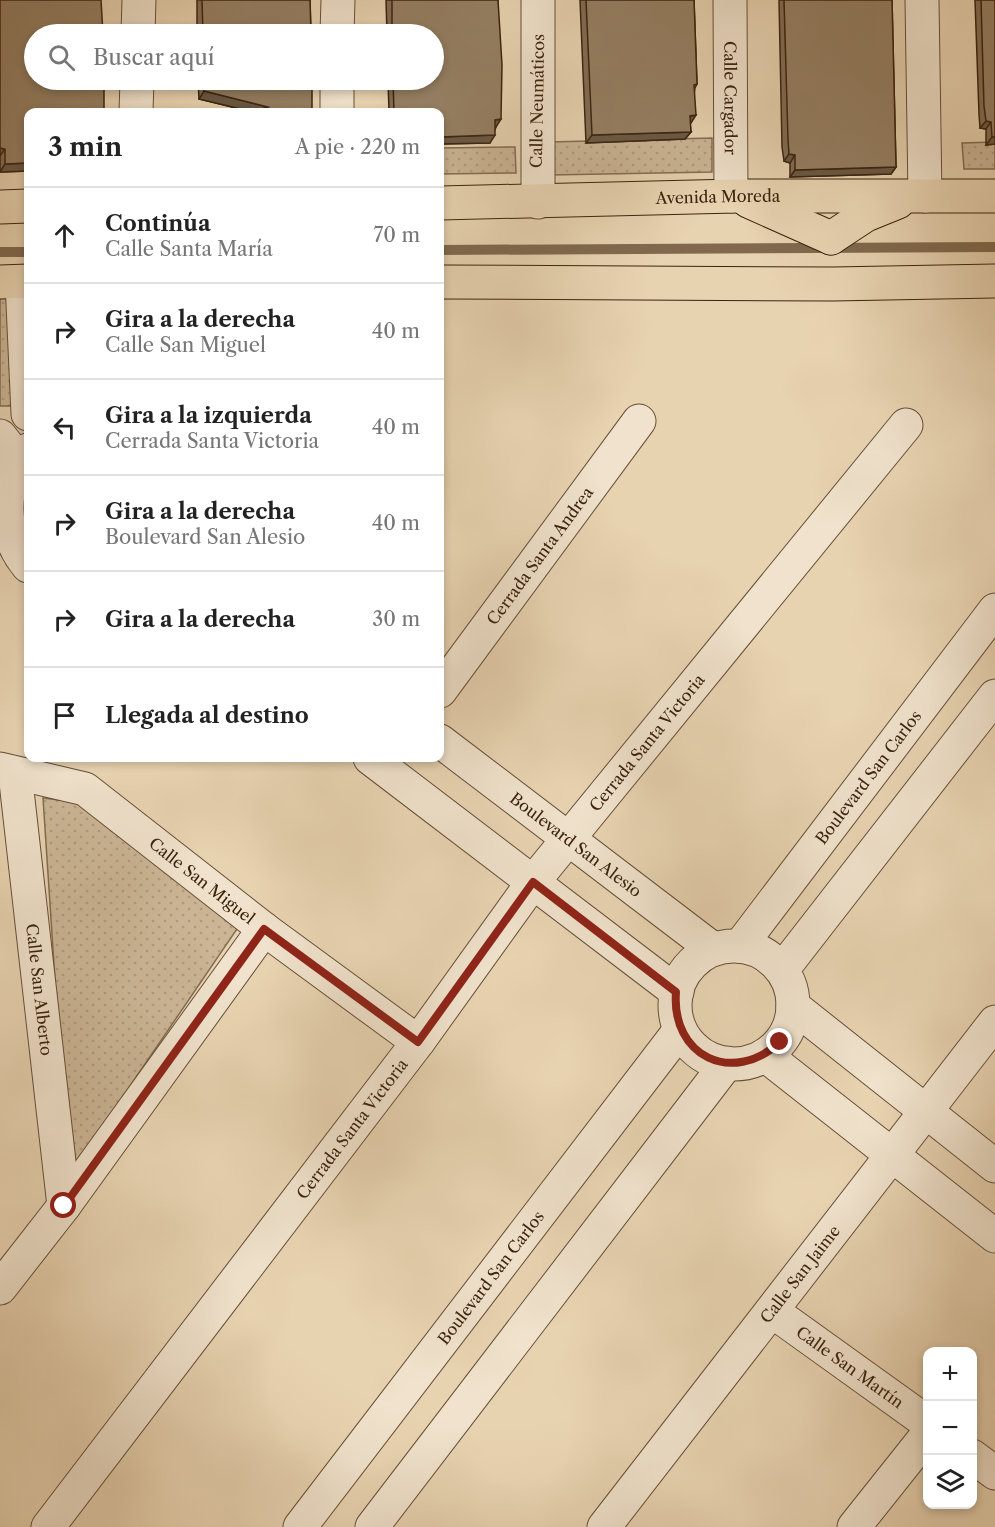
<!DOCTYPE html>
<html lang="es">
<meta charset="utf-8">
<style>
:root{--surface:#fff;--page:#f2f2f2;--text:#222;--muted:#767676;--line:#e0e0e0}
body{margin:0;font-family:"Libre Caslon Text",serif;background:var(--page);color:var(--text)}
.controls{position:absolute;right:18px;bottom:18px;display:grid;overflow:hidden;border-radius:12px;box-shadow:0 3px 9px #0003}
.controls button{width:54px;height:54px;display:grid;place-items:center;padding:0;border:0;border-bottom:2px solid var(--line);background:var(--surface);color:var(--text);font:30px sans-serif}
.stop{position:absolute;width:18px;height:18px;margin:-14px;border:4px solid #8f2418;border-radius:50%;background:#fff}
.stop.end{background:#8f2418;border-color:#fff;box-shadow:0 2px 6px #0008}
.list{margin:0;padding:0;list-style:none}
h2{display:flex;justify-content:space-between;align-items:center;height:78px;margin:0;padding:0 24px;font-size:26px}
h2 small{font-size:20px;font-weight:400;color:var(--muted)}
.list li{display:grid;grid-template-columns:39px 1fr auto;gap:18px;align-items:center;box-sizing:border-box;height:96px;padding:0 24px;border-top:2px solid var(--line)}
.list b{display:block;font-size:22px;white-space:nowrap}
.list p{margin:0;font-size:20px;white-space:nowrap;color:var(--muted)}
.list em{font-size:20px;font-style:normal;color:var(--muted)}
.icon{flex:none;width:33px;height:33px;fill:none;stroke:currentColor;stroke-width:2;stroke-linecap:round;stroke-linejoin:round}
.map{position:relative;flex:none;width:995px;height:1527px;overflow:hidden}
.search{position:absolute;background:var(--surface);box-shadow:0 3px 9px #0003;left:24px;top:24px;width:420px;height:66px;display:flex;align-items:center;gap:15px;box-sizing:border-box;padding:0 21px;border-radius:33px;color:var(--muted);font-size:22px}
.panel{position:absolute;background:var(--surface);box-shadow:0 3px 9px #0003;left:24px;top:108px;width:420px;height:654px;border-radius:12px}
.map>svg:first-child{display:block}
.park{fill:url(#park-dots);stroke:#846c52;stroke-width:1.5}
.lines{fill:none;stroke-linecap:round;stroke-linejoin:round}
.stream{stroke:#80694f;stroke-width:10}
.minor-casing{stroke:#674f38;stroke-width:35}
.major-casing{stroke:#3c230f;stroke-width:35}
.minor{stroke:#f0e2cc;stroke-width:33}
.major{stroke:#e8d3b1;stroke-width:33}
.wall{fill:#806d55;stroke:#3c230f;stroke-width:1.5}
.shaded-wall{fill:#685945;stroke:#3c230f;stroke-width:1.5}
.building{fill:#957f63;stroke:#3c230f;stroke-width:1.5}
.route{stroke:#8f2418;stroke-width:8}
.labels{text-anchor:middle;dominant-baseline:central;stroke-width:4.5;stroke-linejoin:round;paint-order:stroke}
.street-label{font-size:16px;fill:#3c230f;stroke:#f0e2cc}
</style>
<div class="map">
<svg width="995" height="1527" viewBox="0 0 995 1527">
<defs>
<pattern id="park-dots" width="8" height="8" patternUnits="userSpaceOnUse" patternTransform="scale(1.5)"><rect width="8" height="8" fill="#cbb595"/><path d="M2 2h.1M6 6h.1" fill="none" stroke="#af9b7f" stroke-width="1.8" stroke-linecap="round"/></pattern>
</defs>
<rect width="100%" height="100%" fill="#e8d3b1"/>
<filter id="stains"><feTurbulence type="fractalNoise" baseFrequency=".00333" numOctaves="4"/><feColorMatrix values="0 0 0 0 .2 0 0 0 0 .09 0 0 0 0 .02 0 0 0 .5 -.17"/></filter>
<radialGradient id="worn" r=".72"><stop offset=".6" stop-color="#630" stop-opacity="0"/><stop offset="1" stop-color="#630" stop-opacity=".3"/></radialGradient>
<!-- park -->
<g class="park">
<polygon points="712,138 712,172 550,175 549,142"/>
<polygon points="995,142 995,169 964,169 962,143"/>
<polygon points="515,147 516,173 440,174 440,148"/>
<polygon points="0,282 22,282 14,406 0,406"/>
<polygon points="43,798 83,803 237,929 68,1177"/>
</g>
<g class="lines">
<!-- stream -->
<g class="stream">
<polyline points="440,250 995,247"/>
<polyline points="0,252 28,252"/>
</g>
<defs>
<g id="minor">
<path id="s1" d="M730 0 731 196"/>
<polyline points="922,0 925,196"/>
<polyline points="138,34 139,0"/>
<polyline points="337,34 338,0"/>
<polyline points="136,112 137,80"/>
<polyline points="337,112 337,80"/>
<polyline points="538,202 538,0"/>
<polyline points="22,282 28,414"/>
<polyline points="0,436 18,459"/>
<path d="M28 450C0 483 0 532 28 566"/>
<path id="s2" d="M440 691 639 421"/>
<path id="s3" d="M440 741 713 949"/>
<polyline points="370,758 677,992"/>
<path id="s4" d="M0 769 85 789 264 929 418 1042"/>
<path id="s5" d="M15 773 64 1206"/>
<path id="s6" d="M740 946 995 610"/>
<circle cx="734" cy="1005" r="59"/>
<polyline points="782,970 995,696"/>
<polyline points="793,1006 995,1166"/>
<polyline points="765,1055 995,1236"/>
<polyline points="0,1288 64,1206 264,929"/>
<path id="s7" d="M772 1311 928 1423"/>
<polyline points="972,1456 995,1473"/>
<path id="s8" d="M48 1527 418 1042 533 882 906 425"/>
<path id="s9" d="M300 1527 680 1030"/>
<polyline points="372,1527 727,1063"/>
<path id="s10" d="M604 1527 995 1022"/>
<polyline points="854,1527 928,1434"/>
</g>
<g id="major">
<polyline points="748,201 831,238"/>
<path id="s11" d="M440 203 735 196H995"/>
<polyline points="0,207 28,206"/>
<polyline points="831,238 866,215 898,202"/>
<polyline points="0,282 28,281"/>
<polyline points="440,282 833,284 995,281"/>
</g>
</defs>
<!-- minor casing -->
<use href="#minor" class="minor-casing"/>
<!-- major casing -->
<use href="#major" class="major-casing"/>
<!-- minor -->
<use href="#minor" class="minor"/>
<!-- major -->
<use href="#major" class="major"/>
</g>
<!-- wall -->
<g class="wall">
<polygon points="0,0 28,112 28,171 0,172"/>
<polygon points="197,0 310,0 311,34 197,34"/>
<polygon points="386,0 498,0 496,127 490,143 440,144 440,112 389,112 388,80 434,80 434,34 387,34"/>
<polygon points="580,0 694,0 697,84 695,88 690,123 691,132 685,139 586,143"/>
<polygon points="779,0 892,0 896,167 891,174 790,177 790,163 784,161 782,147"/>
<polygon points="975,0 995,0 995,144 986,145 986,129 980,128 979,114"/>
<polygon points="198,80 312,80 252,112 199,99"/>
</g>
<!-- shaded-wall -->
<g class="shaded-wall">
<polygon points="204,91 268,107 253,112 199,99"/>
<polygon points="696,115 691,123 685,124 690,116"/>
<polygon points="501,119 496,127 490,128 495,120"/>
<polygon points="986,121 991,122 986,129 980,128"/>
<polygon points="691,132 685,139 586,143 592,135"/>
<polygon points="495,135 490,143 440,144 440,137"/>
<polygon points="992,137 995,137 995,144 986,145"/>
<polygon points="0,148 5,149 0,156"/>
<polygon points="789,154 795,155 790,163 784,161"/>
<polygon points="28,163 28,171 0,172 5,164"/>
<polygon points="896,167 891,174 790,177 795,170"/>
</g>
<!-- building -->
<g class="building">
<polygon points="0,0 101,0 103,34 34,34 34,80 104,80 104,112 28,112 28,163 5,164 5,149 0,148"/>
<polygon points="202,0 310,0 311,34 203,34"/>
<polygon points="392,0 498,0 502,65 501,119 495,120 495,135 440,137 440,112 394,112 393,80 434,80 434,34 392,34"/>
<polygon points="586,0 694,0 697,84 694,85 696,115 690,116 691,132 592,135"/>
<polygon points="784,0 892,0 896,167 795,170 795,155 789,154 788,139"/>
<polygon points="981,0 995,0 995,137 992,137 991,122 986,121 984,106"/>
<polygon points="204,80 312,80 312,112 252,112 268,107 204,91"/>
</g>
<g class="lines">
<!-- route -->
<path class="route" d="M64 1206 264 929 418 1042 533 882 676 992C671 1056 732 1086 780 1042"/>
</g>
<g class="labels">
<!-- street labels -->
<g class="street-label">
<text stroke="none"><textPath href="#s1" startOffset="98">Calle Cargador</textPath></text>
<text transform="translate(537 101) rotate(-89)">Calle Neumáticos</text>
<text stroke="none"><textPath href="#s11" startOffset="278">Avenida Moreda</textPath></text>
<text stroke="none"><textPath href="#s2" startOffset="168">Cerrada Santa Andrea</textPath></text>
<text stroke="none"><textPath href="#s8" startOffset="987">Cerrada Santa Victoria</textPath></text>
<text stroke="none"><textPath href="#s6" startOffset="212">Boulevard San Carlos</textPath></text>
<text stroke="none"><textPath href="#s3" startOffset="171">Boulevard San Alesio</textPath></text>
<text stroke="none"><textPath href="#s4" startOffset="236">Calle San Miguel</textPath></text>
<text stroke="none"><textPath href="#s5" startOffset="218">Calle San Alberto</textPath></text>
<text stroke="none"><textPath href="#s8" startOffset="501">Cerrada Santa Victoria</textPath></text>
<text stroke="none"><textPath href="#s10" startOffset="320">Calle San Jaime</textPath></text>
<text stroke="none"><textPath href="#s9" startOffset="314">Boulevard San Carlos</textPath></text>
<text stroke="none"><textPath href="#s7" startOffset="96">Calle San Martín</textPath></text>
</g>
</g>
<rect width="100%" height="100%" filter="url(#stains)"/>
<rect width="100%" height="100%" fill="url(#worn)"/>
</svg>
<div class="controls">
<button>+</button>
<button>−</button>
<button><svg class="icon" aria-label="layers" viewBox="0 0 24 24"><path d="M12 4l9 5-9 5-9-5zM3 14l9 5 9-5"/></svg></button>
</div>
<div class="stop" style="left:64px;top:1206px"></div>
<div class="stop end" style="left:780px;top:1042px"></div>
<div class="search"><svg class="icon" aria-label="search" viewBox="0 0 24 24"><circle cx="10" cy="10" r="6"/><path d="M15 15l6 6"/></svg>Buscar aquí</div>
<section class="panel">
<h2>3 min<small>A pie · 220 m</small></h2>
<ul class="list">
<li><svg class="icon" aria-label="ahead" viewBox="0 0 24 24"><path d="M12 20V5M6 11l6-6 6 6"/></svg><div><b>Continúa</b><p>Calle Santa María</p></div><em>70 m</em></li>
<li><svg class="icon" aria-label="right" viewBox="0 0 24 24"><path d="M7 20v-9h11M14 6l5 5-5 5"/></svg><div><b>Gira a la derecha</b><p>Calle San Miguel</p></div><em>40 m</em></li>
<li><svg class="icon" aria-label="left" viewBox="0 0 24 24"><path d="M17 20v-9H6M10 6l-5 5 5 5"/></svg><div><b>Gira a la izquierda</b><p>Cerrada Santa Victoria</p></div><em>40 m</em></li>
<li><svg class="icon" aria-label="right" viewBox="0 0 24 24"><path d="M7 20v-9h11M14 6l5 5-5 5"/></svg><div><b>Gira a la derecha</b><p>Boulevard San Alesio</p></div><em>40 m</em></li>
<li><svg class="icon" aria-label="right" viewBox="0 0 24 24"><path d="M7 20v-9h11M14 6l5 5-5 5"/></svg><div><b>Gira a la derecha</b></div><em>30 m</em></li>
<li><svg class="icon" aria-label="arrive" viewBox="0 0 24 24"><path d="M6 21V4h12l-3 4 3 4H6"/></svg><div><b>Llegada al destino</b></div></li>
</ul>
</section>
</div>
